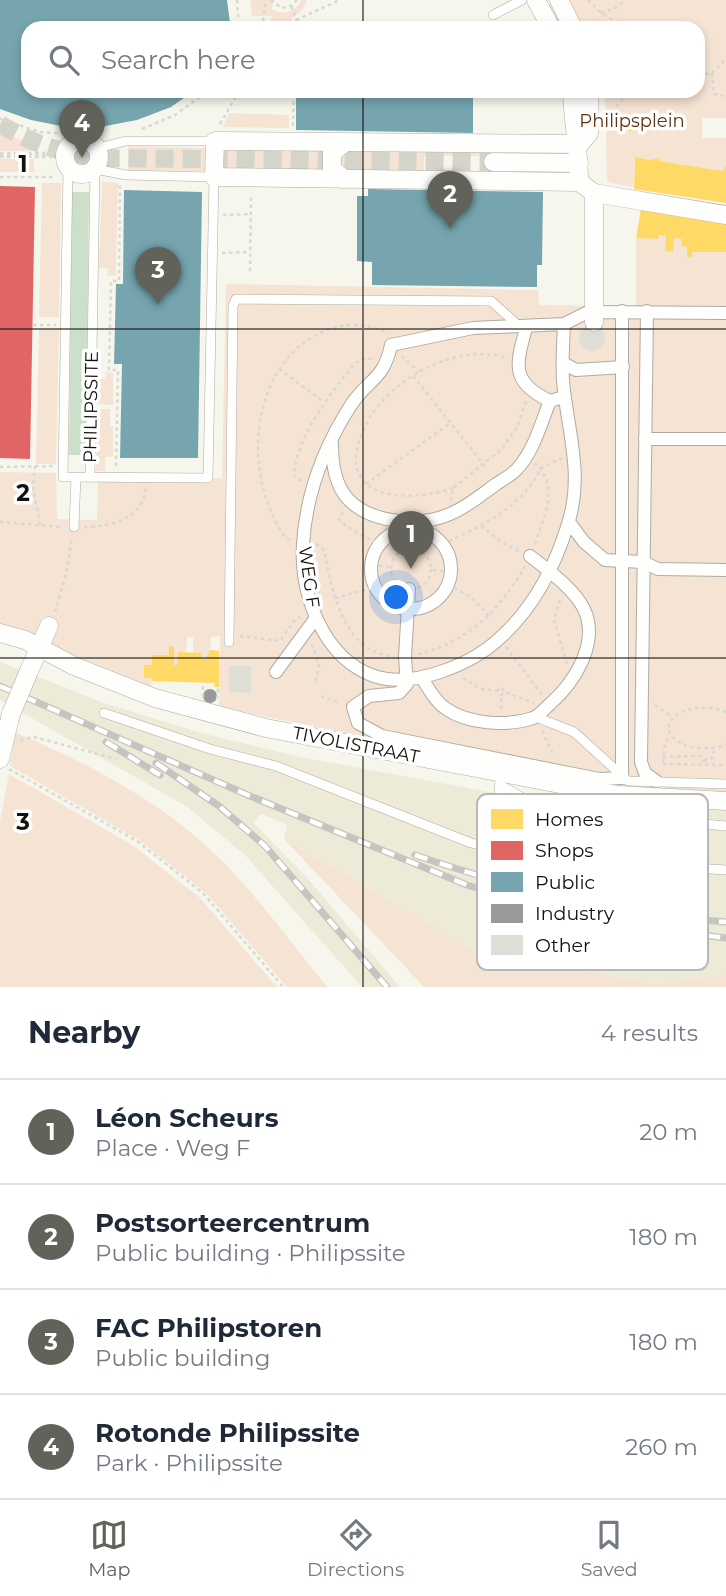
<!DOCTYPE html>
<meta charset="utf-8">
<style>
:root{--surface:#fff;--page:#f2f2f3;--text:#1f2937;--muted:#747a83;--line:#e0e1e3;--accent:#62615a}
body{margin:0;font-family:Montserrat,sans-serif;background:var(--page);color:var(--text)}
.you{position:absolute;left:397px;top:598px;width:24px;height:24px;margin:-18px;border:5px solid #fff;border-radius:50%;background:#1a73e8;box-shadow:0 0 0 10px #1a73e833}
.badge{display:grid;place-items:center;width:46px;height:46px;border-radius:50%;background:var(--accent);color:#fff;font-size:23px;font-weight:700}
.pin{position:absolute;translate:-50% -58px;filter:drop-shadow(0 2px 4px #0008)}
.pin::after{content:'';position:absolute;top:37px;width:24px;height:21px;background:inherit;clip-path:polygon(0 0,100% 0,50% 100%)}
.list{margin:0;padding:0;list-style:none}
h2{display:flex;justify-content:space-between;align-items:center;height:91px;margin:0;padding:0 28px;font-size:30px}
h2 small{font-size:23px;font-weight:400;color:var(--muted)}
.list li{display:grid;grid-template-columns:46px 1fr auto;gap:21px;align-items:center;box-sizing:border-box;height:105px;padding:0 28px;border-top:2px solid var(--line)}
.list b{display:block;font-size:26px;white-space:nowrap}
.list p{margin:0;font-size:23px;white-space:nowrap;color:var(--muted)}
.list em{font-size:23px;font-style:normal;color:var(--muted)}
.icon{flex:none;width:38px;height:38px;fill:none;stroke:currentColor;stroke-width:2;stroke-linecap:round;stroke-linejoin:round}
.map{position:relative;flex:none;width:726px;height:987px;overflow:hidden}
.search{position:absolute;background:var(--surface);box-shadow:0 4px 10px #0003;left:21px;right:21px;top:21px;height:77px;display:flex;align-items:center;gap:18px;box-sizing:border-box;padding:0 24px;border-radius:21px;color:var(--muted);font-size:26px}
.sheet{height:511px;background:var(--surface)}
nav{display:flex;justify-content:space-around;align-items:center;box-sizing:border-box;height:98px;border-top:2px solid var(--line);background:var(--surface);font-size:19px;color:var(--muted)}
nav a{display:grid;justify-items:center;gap:4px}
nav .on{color:var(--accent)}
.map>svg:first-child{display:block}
.built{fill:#edead8}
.green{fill:#f5e4d4}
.water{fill:#ccdfc9}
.homes{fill:#ffd966}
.shops{fill:#e06666}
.public{fill:#76a5af}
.industry{fill:#999}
.building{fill:#deded7}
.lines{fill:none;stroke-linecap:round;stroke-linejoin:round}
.minor-tunnel{stroke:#d5d4ca;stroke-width:18;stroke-dasharray:18 9;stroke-linecap:butt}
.service-casing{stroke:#adaca4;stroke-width:10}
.pedestrian-casing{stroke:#adaca4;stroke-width:14}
.minor-casing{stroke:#adaca4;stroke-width:19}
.path{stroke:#d8d8d5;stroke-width:2.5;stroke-dasharray:3.5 3.5;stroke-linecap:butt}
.service{stroke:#fefefc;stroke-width:9}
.pedestrian{stroke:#fefefc;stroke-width:12}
.minor{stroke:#fefefc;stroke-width:18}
.rail-casing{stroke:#c4c4c1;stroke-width:7}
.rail{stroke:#fff;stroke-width:4.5;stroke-dasharray:13;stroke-linecap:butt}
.minor-bridge-casing{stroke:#adaca4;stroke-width:19;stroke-linecap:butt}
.minor-bridge{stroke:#fefefc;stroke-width:18}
.grid{fill:none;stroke:#12110b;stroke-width:2;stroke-opacity:0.55}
.labels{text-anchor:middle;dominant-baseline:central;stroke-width:7;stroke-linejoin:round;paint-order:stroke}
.park-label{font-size:18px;fill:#5e3311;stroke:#fff}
.street-label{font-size:18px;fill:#12110b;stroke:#fff}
.key{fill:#fff;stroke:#b8b8b6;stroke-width:2}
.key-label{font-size:19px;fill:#12110b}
.grid-label{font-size:23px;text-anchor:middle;font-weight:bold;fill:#12110b;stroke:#fff;stroke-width:7;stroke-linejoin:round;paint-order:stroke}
</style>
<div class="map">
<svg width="726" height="987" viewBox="0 0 726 987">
<rect width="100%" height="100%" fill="#f7f6ec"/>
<!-- built -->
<polygon class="built" points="0,662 104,703 201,733 300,757 522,798 726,809 726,974 655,984 474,950 284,839 287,825 261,814 254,823 308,879 400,987 362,987 245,855 186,806 0,700"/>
<!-- green -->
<g class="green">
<path d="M250 0H273L272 9C284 16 295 12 301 0H307L303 9 292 18 291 28H268L272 16H252Z"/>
<polygon points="564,0 726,0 726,118 702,118 702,138 726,138 726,165 723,171 659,161 658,158 650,160 635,158 633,187 607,182 605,91 698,91 698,28 552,28 547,6"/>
<polygon points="229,113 289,115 289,128 223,127"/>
<polygon points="0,133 34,143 34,151 0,151"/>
<polygon points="128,146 209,148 209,171 128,170"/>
<polygon points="226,148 324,149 323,173 226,171 223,152"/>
<polygon points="345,149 490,151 490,156 424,156 424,170 489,171 489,175 346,173 340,161"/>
<rect x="0" y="159" width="34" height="13"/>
<polygon points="102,182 118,183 116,276 107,275 108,268 99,268"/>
<polygon points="42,183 61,183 59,317 39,317"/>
<polygon points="658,235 682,239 681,246 687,247 687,257 692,257 692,252 726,252 726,795 619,791 219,707 220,636 211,637 210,652 206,659 202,659 202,653 193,653 193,637 187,637 186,652 178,652 177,665 174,665 174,647 169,647 169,655 152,655 152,665 145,678 152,678 151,686 0,626 0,472 56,473 57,519 97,520 98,482 222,478 226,284 538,290 539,305 636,306 636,238 657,239"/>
<polygon points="39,329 59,329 56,464 36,464"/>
<polygon points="106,372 113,373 113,405 96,404 97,379 105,379"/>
<polygon points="97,409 110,409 110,426 113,426 113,457 105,457 105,471 96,471"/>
<path d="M15 732C91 765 167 804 225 864 262 902 294 946 327 987H287L206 893 139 840 10 766Z"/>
<polygon points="9,774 134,846 200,898 277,987 0,987 0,821"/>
<polygon points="284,839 474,950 655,984 726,974 726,987 424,987"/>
</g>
<!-- water -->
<polygon class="water" points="72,192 89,192 86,455 69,455"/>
<!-- homes -->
<g class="homes">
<polygon points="628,115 659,115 659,130 650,130 650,122 644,122 644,131 629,131"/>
<polygon points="635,157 650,160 659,158 659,161 723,171 726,165 726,203 634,189"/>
<polygon points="641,209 726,220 726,252 692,252 692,258 687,257 687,247 681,246 682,239 674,238 673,252 665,251 666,236 658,235 658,239 636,238"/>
<polygon points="169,646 174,647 174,665 177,665 178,652 202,653 202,659 206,659 210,650 219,651 219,687 214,687 215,683 152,681 152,678 144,678 144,665 152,665 152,655 169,655"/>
</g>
<!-- shops -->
<polygon class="shops" points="0,186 35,187 30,459 0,458"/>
<!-- public -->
<g class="public">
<polygon points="0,0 227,0 230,23 230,28 28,28 28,91 194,91 171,107 137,120 100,127 61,126 31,120 0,109"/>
<polygon points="429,91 429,96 473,96 473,133 296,130 296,93"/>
<polygon points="368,189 543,192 542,265 537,265 537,287 372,285 372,262 357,261 357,196 368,196"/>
<polygon points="124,190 202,192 198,458 120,458 122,364 114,364 116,284 123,284"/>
</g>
<!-- industry -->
<circle class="industry" cx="210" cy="696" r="7"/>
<!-- building -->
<g class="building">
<circle cx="592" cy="338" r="13"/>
<polygon points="229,666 251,666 251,693 229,692"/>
</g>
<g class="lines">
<!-- minor-tunnel -->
<path class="minor-tunnel" d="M0 124C33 145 69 155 107 158L493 162"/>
<defs>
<g id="service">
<polyline points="493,15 522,0"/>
<polyline points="97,148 126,141 215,141"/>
<polyline points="68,167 63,477 208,478 214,177 126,175 95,169 90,477"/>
<polyline points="74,527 76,477"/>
<polyline points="229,642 233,306 236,299 491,301 520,327"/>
<polyline points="104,713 210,749 276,766 471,843 526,857 726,870"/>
<polyline points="536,717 574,732 628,781 726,784"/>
<polyline points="500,774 499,805 726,826"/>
<polyline points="500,785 541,808"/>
<polyline points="649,914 656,865"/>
</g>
<g id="pedestrian">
<polyline points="647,311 641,762 645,773 656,781"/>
<path d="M564 324C563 348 561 374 565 398 571 442 582 480 568 524 555 566 534 607 501 637 473 664 413 689 374 676 323 658 300 594 303 544 306 495 324 447 351 405 368 379 384 380 391 345L473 328 564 324 588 312 726 313"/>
<path d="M526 328C516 365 510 382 550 401"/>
<polyline points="563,363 576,370 623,367"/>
<polyline points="645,439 726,439"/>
<path d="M332 444C332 462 335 485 348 499 372 524 420 527 450 514 467 507 481 495 495 485 502 480 512 475 517 469 534 451 541 423 550 401L564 397"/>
<polyline points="569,522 584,542 605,560 643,562 658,569 726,570"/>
<circle cx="411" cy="569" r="40"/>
<polyline points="409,589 405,657 407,684 399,693 369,696 353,707 358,723 382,736 599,779 622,778 622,311"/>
<polyline points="276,672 315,619"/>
<path d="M422 678C428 688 435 701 445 708 467 724 507 727 533 718 540 715 544 709 550 704 574 683 600 643 584 609 574 589 548 570 530 556"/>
</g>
<g id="minor">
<polyline points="536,0 551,28"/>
<polyline points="559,0 573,28"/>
<path d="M572 91C573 123 579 150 579 182"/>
<circle cx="82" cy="157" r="17"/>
<polyline points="344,143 332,153 332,169 344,179"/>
<polyline points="580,144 589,133 589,91"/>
<polyline points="493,162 579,163"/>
<polyline points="579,182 214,177 215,141 580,144"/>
<polyline points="579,182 594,193 726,215"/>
<polyline points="594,193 594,322"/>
<polyline points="0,633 25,640 74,666 155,698 266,728 618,795 726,801"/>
<polyline points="29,671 49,626"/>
<polyline points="0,759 11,714"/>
</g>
</defs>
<!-- service casing -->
<use href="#service" class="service-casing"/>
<!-- pedestrian casing -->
<use href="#pedestrian" class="pedestrian-casing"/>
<!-- minor casing -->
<use href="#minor" class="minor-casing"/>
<!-- path -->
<g class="path">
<polyline points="237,0 239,28"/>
<polyline points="271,0 282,8 291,6 297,0"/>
<polyline points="588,0 601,13 626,28"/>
<polyline points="291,6 296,17 296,28"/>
<polyline points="601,13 618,7 625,0"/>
<polyline points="296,20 340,0"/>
<polyline points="241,23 262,25"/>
<polyline points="262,28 266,0"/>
<polyline points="712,73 714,94 726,96"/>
<polyline points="698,75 712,73 726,59"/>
<polyline points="0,119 40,132 94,136"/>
<polyline points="603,123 629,91"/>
<polyline points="220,124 239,91"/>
<polyline points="293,126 294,91"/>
<polyline points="142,129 175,115 208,91"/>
<polyline points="80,137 81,127"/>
<polyline points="0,153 65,153"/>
<polyline points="0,155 65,155"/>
<polyline points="0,157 63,157"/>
<polyline points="0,177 56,177"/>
<polyline points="223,215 251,214"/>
<polyline points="222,253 250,252"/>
<polyline points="250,271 251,194"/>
<polyline points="33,325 56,325"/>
<polyline points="402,356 419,372"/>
<polyline points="279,369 324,402"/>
<polyline points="413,376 485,466"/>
<polyline points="35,466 33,487 40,525"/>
<polyline points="116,466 118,370 109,370 111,281 119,281 120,185"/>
<polyline points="0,467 53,466"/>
<path d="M302 481 294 476C294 441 335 384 359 360L375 358"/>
<polyline points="366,484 450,423"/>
<path d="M453 488C412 502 338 503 360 438 378 384 453 341 507 358"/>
<polyline points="451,501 453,488 502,449 517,427 526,401"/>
<polyline points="343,512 339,519 346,526 380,545"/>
<polyline points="0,522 63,527"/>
<polyline points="481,526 501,542 519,551"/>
<path d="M84 527C110 526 141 521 146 489"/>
<path d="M290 540C282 536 279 528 275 520 243 459 255 362 322 332 344 322 367 323 389 333"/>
<path d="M316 544 324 550C331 588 344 655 394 656"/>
<path d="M443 544C480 527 522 508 541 468L562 458"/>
<path d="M535 544C544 516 560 487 535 463"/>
<polyline points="414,549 415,535"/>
<circle cx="411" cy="569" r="20"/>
<polyline points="372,565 390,567"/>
<polyline points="433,570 451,572"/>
<polyline points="448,584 472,598 489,616"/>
<polyline points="335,598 376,587"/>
<polyline points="560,600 554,620 567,664"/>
<polyline points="55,612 66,574 72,537"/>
<polyline points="240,636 280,641 296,618 301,617"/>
<polyline points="312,644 319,665 315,684"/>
<polyline points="506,647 542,695"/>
<path d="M418 654C467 643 501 609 525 566"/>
<polyline points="463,678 481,689 497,691 501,695 505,692 534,703"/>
<polyline points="497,691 500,687 505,692"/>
<polyline points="321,696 340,703"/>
<polyline points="203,697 203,683"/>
<polyline points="217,699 218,688"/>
<polyline points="655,705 672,717"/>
<polyline points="501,709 501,695"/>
<path d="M726 712C708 705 671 705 668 729 678 751 706 751 726 745"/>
<polyline points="542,731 554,756"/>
<polyline points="20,740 34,737 116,759"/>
<polyline points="663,757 701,756 704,763"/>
<polyline points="704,760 712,759 714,750"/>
<polyline points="663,762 665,743 671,736"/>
<polyline points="663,764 726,765"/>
<polyline points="9,769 137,841 203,893 283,987"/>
</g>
<!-- service -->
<use href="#service" class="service"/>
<!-- pedestrian -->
<use href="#pedestrian" class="pedestrian"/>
<!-- minor -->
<use href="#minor" class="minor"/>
<defs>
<g id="rail">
<polyline points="0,686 250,796 467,885 540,908 609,923 726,938"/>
<polyline points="106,742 160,775"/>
<polyline points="156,763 219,806 265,846 387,987"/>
<path d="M415 855C517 890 618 914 726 922"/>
</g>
</defs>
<!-- rail casing -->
<use href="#rail" class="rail-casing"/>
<!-- rail -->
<use href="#rail" class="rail"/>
<defs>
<polyline id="minor-bridge" points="11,714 29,671"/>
</defs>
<!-- minor-bridge casing -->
<use href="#minor-bridge" class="minor-bridge-casing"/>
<!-- minor-bridge -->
<use href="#minor-bridge" class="minor-bridge"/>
</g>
<!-- grid -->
<path class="grid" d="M363 0V28M363 91V987M0 329H726M0 658H726"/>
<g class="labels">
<!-- park labels -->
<g class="park-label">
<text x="632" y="121">Philipsplein</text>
</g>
<!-- street labels -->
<g class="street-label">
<text transform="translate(91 407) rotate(-89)">PHILIPSSITE</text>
<text transform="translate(309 577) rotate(82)">WEG F</text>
<text transform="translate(356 745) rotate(11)">TIVOLISTRAAT</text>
</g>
</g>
<!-- legend -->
<rect x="477" y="794" width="231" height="176" rx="10" class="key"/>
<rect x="491" y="809" width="32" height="20" fill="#ffd966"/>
<rect x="491" y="841" width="32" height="19" fill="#e06666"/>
<rect x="491" y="872" width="32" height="20" fill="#76a5af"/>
<rect x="491" y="904" width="32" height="19" fill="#999"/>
<rect x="491" y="935" width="32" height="20" fill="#deded7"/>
<g class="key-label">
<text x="535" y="826">Homes</text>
<text x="535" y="857">Shops</text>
<text x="535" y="889">Public</text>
<text x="535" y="920">Industry</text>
<text x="535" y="952">Other</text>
</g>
<g class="grid-label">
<text x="23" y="172">1</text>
<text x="23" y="501">2</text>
<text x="23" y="830">3</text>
</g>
</svg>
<div class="you"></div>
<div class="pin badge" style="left:411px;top:569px">1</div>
<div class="pin badge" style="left:450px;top:229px">2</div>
<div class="pin badge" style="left:158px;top:305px">3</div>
<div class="pin badge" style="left:82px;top:158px">4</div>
<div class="search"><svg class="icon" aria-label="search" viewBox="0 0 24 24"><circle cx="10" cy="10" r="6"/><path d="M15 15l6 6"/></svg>Search here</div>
</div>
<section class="sheet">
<h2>Nearby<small>4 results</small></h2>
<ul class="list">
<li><span class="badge">1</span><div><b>Léon Scheurs</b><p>Place · Weg F</p></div><em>20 m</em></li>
<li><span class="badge">2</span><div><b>Postsorteercentrum</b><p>Public building · Philipssite</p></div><em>180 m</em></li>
<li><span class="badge">3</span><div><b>FAC Philipstoren</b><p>Public building</p></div><em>180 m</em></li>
<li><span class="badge">4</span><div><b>Rotonde Philipssite</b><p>Park · Philipssite</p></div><em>260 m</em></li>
</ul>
</section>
<nav>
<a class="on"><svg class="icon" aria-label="map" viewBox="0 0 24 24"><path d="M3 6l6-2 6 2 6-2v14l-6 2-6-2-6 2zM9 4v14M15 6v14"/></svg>Map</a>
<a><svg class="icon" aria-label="directions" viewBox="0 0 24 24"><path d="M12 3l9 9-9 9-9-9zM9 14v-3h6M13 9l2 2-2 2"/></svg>Directions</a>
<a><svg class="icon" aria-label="saved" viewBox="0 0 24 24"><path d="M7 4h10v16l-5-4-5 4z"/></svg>Saved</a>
</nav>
